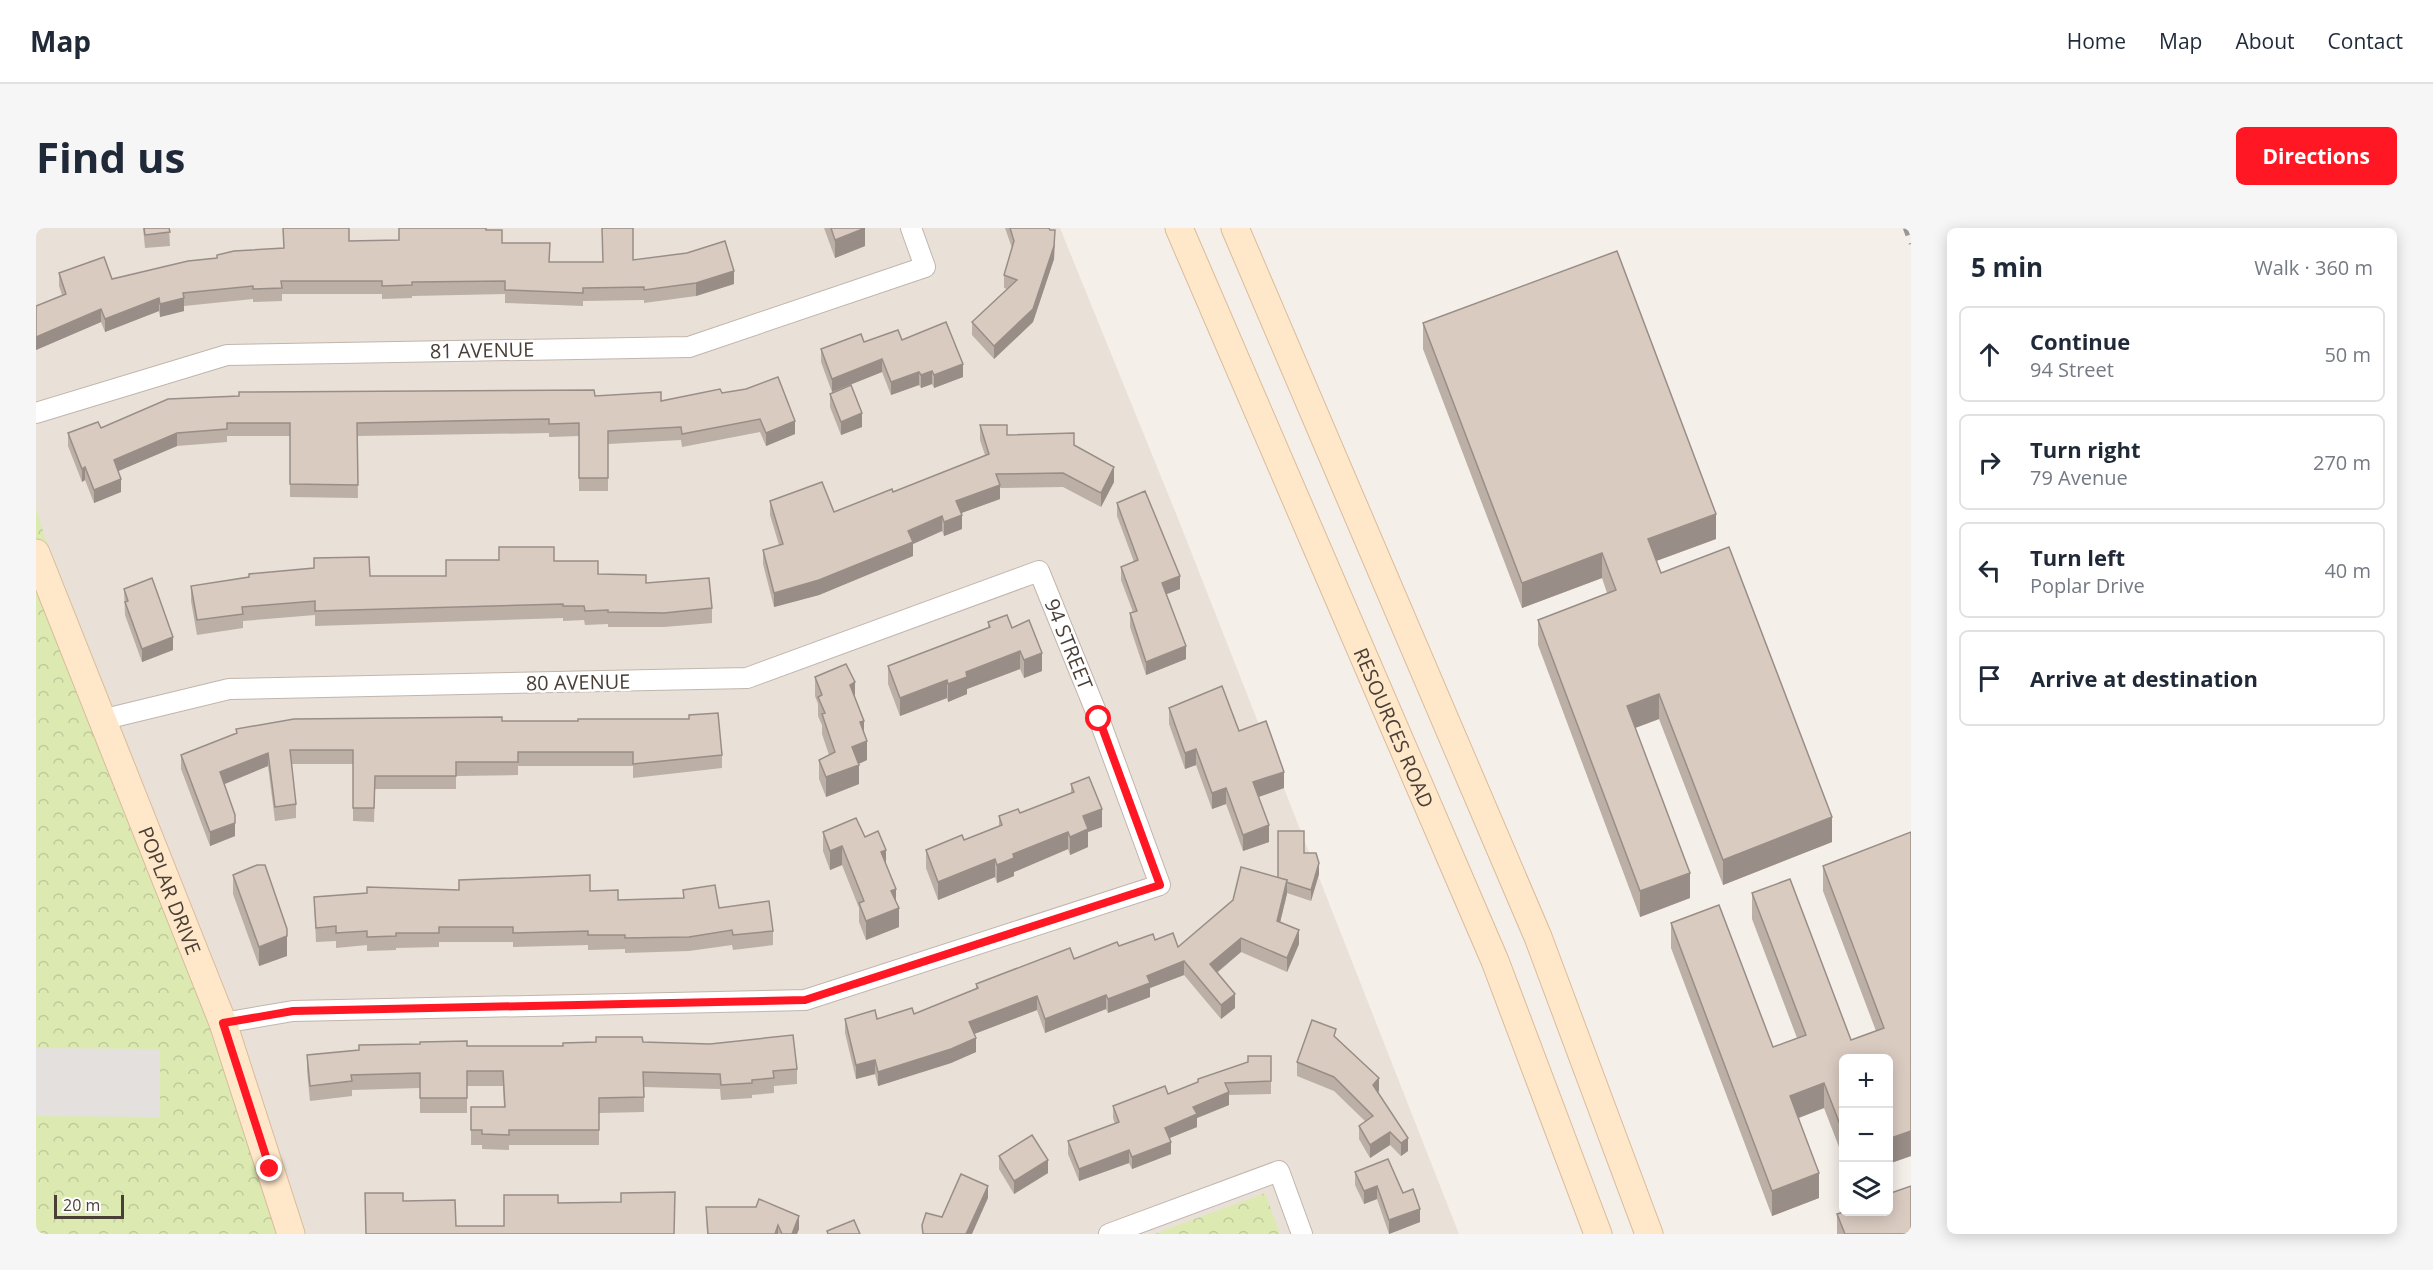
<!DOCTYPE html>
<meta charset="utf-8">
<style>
:root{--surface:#fff;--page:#f6f6f7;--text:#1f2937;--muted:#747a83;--line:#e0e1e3;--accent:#ff1724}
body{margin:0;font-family:"Open Sans",sans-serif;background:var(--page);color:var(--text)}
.controls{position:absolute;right:18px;bottom:18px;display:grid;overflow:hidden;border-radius:9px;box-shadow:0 3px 15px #0003}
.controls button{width:54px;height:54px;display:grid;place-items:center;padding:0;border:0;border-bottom:2px solid var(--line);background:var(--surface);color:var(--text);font:30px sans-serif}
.scale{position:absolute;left:18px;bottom:15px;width:70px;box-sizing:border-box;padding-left:6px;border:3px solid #4a3f37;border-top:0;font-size:16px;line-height:21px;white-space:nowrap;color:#4a3f37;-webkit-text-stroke:4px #fff;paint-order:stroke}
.stop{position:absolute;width:18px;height:18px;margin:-14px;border:4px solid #ff1724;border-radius:50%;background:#fff}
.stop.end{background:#ff1724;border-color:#fff;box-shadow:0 2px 6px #0008}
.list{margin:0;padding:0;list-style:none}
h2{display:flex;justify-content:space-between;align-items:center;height:78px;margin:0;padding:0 24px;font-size:26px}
h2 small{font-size:20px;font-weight:400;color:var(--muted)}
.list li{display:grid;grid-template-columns:39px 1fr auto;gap:18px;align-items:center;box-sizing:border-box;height:96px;margin:0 12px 12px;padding:0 12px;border:2px solid var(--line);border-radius:9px}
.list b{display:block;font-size:22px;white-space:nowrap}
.list p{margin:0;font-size:20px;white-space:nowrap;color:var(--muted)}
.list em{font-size:20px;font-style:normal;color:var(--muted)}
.icon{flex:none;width:33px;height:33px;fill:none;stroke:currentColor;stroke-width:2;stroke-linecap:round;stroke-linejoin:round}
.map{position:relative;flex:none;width:1875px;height:1006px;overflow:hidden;border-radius:9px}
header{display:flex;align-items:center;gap:36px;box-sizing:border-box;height:84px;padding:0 30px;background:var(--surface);border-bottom:2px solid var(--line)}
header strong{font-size:28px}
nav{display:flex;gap:33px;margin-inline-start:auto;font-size:21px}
.intro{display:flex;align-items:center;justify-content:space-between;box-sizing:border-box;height:144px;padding:0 36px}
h1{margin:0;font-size:42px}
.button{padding:15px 27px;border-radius:9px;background:var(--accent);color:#fff;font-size:21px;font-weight:700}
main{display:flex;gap:36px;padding:0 36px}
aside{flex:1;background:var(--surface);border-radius:9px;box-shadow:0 3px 15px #0003}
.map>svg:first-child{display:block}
.residential{fill:#e9e0d8}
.park{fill:url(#park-crowns)}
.parking{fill:#e4e0de}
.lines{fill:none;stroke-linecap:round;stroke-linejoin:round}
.street-casing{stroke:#c1b5ac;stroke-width:22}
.secondary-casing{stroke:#d9bc9a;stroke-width:29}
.street{stroke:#fff;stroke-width:20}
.secondary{stroke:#ffe7ca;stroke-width:27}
.rail{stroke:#989898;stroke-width:4.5;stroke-dasharray:8 8;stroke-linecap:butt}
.wall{fill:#bbafa6}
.shaded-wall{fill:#998e87}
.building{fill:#dacbc1;stroke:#998e87;stroke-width:1.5}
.route{stroke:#ff1724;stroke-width:8}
.labels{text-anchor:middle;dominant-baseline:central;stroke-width:5;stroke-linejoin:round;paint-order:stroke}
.street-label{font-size:20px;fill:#4a3f37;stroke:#fff}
</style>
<header>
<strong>Map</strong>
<nav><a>Home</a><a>Map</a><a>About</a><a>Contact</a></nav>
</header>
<div class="intro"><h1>Find us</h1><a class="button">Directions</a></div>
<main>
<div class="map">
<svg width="1875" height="1006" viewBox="0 0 1875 1006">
<defs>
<pattern id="park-crowns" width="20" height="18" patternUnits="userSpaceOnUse" patternTransform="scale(1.5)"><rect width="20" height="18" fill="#dceab2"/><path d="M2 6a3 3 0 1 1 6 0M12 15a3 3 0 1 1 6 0" fill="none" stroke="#beca9a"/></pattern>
</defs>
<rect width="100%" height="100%" fill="#f5efea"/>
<!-- residential -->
<polygon class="residential" points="0,0 1024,0 1143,293 1423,1006 255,1006 0,325"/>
<!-- park -->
<g class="park">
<polygon points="0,280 65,492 255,1006 0,1006"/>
<polygon points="1229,965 1244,1006 1118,1006"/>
</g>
<!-- parking -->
<polygon class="parking" points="0,820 124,821 124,889 0,888"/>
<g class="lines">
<defs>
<g id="street">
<polyline points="0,185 191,127 653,119 889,39 875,0"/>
<polyline points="65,492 193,461 711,450 1003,343 1063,491 1124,657 769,772 257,783 187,795"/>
<polyline points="1073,1006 1243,943 1266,1006"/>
</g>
<g id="secondary">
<path id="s1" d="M1143 0 1459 733 1562 1006"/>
<polyline points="1199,0 1502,709 1613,1006"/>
<path id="s2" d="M0 325 187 795 255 1006"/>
</g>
</defs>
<!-- street casing -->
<use href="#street" class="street-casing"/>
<!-- secondary casing -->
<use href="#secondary" class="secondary-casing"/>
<!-- street -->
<use href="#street" class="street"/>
<!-- secondary -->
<use href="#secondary" class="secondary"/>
<!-- rail -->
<polyline class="rail" points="1869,0 1875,16"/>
</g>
<!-- wall -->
<g class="wall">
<polygon points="107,0 133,0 134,18 109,20"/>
<polygon points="788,0 829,0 829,18 799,30"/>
<polygon points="969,0 1013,0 1019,15 1018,31 997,94 958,131 936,107 936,94 971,61 968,60 968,47 976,20"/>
<polygon points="450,2 466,15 514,34 566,34 597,32 698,56 660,68 608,75 608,72 547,73 547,78 469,75 469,66 376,68 376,70 346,71 346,66 246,66 246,73 217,74 217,71 148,78 148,83 124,89 123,83 69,104 65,94 0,122 0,78 26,67 23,58 23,45 76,51 181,30 247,20 313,13 363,12"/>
<polygon points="1387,95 1680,311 1620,333 1625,345 1796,614 1687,657 1623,491 1599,500 1654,670 1604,689 1502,417 1502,392 1571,365 1566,350 1486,380 1387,121"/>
<polygon points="866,112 927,149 898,160 896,156 885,160 883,157 855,167 846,144 796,164 785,134 785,121 828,114"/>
<polygon points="686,165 759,206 730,218 724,204 646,219 645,212 572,216 572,263 543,263 543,208 513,209 513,205 321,208 322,270 254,269 254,208 191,208 191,214 141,218 82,243 85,264 58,275 49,252 46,254 32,218 32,205 65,200 559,168 625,173"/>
<polygon points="794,166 826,199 805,207 794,179"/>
<polygon points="944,197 971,207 1038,217 1078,254 1065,279 1027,259 964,260 964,271 925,285 926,301 908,308 906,303 877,316 877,328 783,367 738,379 727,336 727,322 743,317 734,287 734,273 798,284 857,264 949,227 944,212"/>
<polygon points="1081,275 1144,361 1130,366 1150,431 1110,447 1094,399 1094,385 1097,384 1085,352 1085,339 1098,334 1081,288"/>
<polygon points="518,333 562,346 610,355 676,380 676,395 628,399 572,399 572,396 549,397 548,392 527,393 527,390 279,398 279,387 207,393 207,400 161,407 155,373 155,358 334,348 410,348"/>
<polygon points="88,361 137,422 106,434 89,387"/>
<polygon points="952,394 976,400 1006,443 988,450 984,441 931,461 931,466 912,474 911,470 864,488 852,456 852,438 952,400"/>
<polygon points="779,449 819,470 828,504 831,532 822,536 823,556 790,569 783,551 783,532 793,527 786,506 786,497 782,488 782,476 779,468"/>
<polygon points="1133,480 1203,503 1248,560 1222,569 1233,614 1207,623 1190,576 1176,581 1160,537 1149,541 1133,496"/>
<polygon points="466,493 686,527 686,540 597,550 597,538 482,538 482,547 420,548 420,561 339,561 338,594 317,593 317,536 255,536 260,576 260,590 239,593 232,538 188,556 199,608 174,618 145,541 145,527 200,506 200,501"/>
<polygon points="1035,556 1066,599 1052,604 1052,619 1034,627 1032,621 978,644 978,648 961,655 959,649 902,672 890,640 890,622 928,612 963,598 963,588 984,585 1035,565"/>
<polygon points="787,604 829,609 850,636 860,673 863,699 830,712 823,694 823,680 806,637 794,642 787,623"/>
<polygon points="1875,604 1875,928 1852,936 1852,831 1808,831 1808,932 1788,880 1763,890 1783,970 1736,988 1635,720 1635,695 1737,819 1761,810 1716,691 1716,665 1815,812 1840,803 1787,663 1787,638"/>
<polygon points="1268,625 1283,646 1275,673 1251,665 1244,694 1263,716 1251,744 1205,724 1181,745 1199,780 1185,791 1148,747 1114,760 1114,769 1072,785 1070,781 1009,805 1001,782 938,806 940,824 915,835 842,858 839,846 820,851 809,805 809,791 841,791 878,786 940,761 940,756 1083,718 1119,712 1142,719 1242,650"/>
<polygon points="197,647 251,728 223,738 197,666"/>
<polygon points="423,662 554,663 582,672 647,670 647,662 683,680 737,703 737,717 697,722 696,717 653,723 589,725 589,721 552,722 552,717 477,719 477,714 403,714 403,719 360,720 360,722 331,723 331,717 300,720 300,713 280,714 278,669"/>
<polygon points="1300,810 1343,863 1342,864 1372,923 1365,928 1354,917 1334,930 1323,911 1323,898 1329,893 1298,863 1261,848 1261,834"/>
<polygon points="607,814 761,841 761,856 738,858 738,865 716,867 716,870 685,872 684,861 608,859 608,884 563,885 563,917 473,917 473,922 446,921 446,917 435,917 435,879 468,879 467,858 431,858 431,885 384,885 384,860 316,862 316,868 274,873 271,842 271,827 431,818 527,818"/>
<polygon points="1235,828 1235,866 1193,867 1193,877 1161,890 1161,899 1133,910 1135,926 1096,941 1093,935 1043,953 1032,926 1032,913 1079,896 1077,890 1077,878 1132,866 1162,854 1162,851"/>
<polygon points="963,928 1012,945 978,966 963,941"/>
<polygon points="1319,944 1367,965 1384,994 1353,1006 1341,971 1328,976 1319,957"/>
<polygon points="670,979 763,1001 761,1006 671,1006"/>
<polygon points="1801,986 1875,1006 1801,1006"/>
</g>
<!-- shaded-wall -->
<g class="shaded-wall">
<polygon points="829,0 829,18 799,30 799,12"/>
<polygon points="1019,2 1018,31 997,94 958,131 958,118"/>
<polygon points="698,43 698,56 660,68 660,55"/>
<polygon points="123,70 123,83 69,104 69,91"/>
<polygon points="148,70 148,83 124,89 124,76"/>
<polygon points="65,81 65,94 0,122 0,109"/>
<polygon points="846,131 846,144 796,164 796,151"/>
<polygon points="927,136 927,149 898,160 898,147"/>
<polygon points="896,143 896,156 885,160 885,147"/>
<polygon points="883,144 883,157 855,167 855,154"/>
<polygon points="826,185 826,199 805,207 805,194"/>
<polygon points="759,193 759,206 730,218 730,205"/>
<polygon points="141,205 141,218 78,245 78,232"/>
<polygon points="49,239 49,252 46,254 46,241"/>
<polygon points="1078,239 1078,254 1065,279 1065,265"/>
<polygon points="85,251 85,264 58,275 58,262"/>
<polygon points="964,257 964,271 920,287 920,273"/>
<polygon points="1680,286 1680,311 1612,336 1612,311"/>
<polygon points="926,287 926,301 908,308 908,294"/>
<polygon points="906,288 906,303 877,316 877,328 783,367 738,379 738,365"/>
<polygon points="1566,325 1566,350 1486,380 1486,355"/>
<polygon points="1144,348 1144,361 1126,368 1126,355"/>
<polygon points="137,409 137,422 106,434 106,421"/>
<polygon points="1150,418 1150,431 1110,447 1110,434"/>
<polygon points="984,423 984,441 931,461 931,466 912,474 912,456 930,444"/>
<polygon points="1006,425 1006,443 988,450 988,432"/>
<polygon points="911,452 911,470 864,488 864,470"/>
<polygon points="819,454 819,474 814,457"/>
<polygon points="1623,466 1623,491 1591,503 1591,478"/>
<polygon points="828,493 828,512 824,494"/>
<polygon points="831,513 831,532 816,539 816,519"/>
<polygon points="1160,521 1160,537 1149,541 1149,525"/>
<polygon points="232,525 232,538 184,558 184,544"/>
<polygon points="823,537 823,556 790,569 790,549"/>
<polygon points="1248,544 1248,560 1217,571 1217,554"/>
<polygon points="1190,560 1190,576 1176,581 1176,565"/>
<polygon points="1066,581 1066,599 1052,604 1052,619 1034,627 1034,609 1047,588"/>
<polygon points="1796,589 1796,614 1687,657 1687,632"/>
<polygon points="199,595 199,608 174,618 174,604"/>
<polygon points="1233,597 1233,614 1207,623 1207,607"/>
<polygon points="1032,604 1032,621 978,644 978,648 961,655 961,637 977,626"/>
<polygon points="806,618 806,637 794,642 794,623"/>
<polygon points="850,622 850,641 845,624"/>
<polygon points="959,631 959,649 902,672 902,654"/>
<polygon points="1283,635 1283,646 1275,673 1275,662"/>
<polygon points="1654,645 1654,670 1604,689 1604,663"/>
<polygon points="1251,652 1251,666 1241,707 1241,693"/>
<polygon points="860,661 860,680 855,663"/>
<polygon points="863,680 863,699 830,712 830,693"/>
<polygon points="1263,702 1263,716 1251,744 1251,730"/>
<polygon points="251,708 251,728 223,738 223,719"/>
<polygon points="1205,710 1205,724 1174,750 1174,736"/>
<polygon points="1148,733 1148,747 1114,760 1114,769 1072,785 1072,771 1111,748"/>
<polygon points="1199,766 1199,780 1185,791 1185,777"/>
<polygon points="1070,767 1070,781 1009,805 1009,791"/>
<polygon points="1001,768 1001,782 933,808 933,794"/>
<polygon points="940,810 940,824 915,835 842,858 842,844"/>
<polygon points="839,832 839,846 820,851 820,837"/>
<polygon points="1343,850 1343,863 1337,870 1337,857"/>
<polygon points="1788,855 1788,880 1754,893 1754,868"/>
<polygon points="1193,864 1193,877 1161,890 1161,899 1129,912 1129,900 1157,879"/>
<polygon points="1875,903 1875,928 1852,936 1852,911"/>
<polygon points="1354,904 1354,917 1334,930 1334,917"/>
<polygon points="1372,910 1372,923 1365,928 1365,915"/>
<polygon points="1135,914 1135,926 1096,941 1096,929"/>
<polygon points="1093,922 1093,935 1043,953 1043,941"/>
<polygon points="1012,932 1012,945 978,966 978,953"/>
<polygon points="1783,945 1783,970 1736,988 1736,963"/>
<polygon points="952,958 952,970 936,1006 930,1006"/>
<polygon points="1341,958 1341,971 1328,976 1328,963"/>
<polygon points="1384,981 1384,994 1353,1006 1353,992"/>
<polygon points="763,988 763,1001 761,1006 756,1006"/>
<polygon points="742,997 742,1006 739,1006"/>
</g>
<!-- building -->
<g class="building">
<polygon points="108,0 133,0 134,4 109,7"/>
<polygon points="247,0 313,0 313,13 363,12 363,0 450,0 450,2 466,2 466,15 514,15 513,34 567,34 566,0 597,0 597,32 651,25 689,13 698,43 660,55 608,62 608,59 547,60 547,65 469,62 469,53 376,54 376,57 346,58 346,53 245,53 246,60 217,61 217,58 147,65 148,70 124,76 123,70 69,91 65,81 0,109 0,78 30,66 23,45 68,29 76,51 152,33 181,30 181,27 198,23 248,20"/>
<polygon points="795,0 829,0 799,12"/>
<polygon points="974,0 1013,0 1014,2 1019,2 1018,18 997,81 958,118 936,94 981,52 968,47 978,13"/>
<polygon points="1581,23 1680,286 1612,311 1625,345 1693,319 1796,589 1687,632 1623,466 1591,478 1654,645 1604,663 1502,392 1580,362 1566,325 1486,355 1387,95"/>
<polygon points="910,94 927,136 898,147 896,143 885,147 883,144 855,154 846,131 796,151 785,121 825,106 828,114 862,102 866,112"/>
<polygon points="742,149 759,193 730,205 724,191 646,206 645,199 572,203 572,250 543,250 543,195 513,196 513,191 321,195 322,257 254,256 254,195 191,195 191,201 141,205 78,232 85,251 58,262 49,239 46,241 32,205 62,194 65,200 132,171 203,168 203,164 558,162 559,168 625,164 625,173 684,161 686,165 710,161"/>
<polygon points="815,157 826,185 805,194 794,166"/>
<polygon points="944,197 971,197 971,207 1038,205 1038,217 1078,239 1065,265 1027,245 960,246 964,257 920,273 926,287 908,294 906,288 872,303 877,314 783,352 738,365 727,322 747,316 734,273 786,254 798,284 856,261 857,264 953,226"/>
<polygon points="1109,263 1144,348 1126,355 1150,418 1110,434 1094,385 1101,383 1085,339 1102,332 1081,275"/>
<polygon points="463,319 518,319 518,333 562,333 562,346 610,347 610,355 673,350 676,380 628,385 572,384 572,382 549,383 548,378 527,378 527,376 279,383 279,373 206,379 207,386 161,392 155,358 213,349 213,346 278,340 278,330 333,329 334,348 410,348 410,332 463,332"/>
<polygon points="116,350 137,409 106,421 89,374 92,373 88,361"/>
<polygon points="971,387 976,400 993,392 1006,425 988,432 984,423 930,444 931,449 912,456 911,452 864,470 852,438 954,399 952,394"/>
<polygon points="810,436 819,454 814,457 828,493 824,494 831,513 816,519 823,537 790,549 783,532 799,524 786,486 789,485 782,469 786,467 779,449"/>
<polygon points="1186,458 1203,503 1230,493 1248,544 1217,554 1233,597 1207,607 1190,560 1176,565 1160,521 1149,525 1133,480"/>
<polygon points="682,485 686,527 597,536 597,524 482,524 482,534 420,534 420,548 339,548 338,580 317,580 317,522 254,522 260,576 239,579 232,525 184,544 199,587 199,595 174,604 145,527 201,505 200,501 258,491 466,489 466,493 542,493 542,491 653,491 653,487"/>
<polygon points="1053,549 1066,581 1047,588 1052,601 1034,609 1032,604 977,626 978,630 961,637 959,631 902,654 890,622 926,607 928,612 966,597 963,588 982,581 984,585 1038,564 1035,556"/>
<polygon points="820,590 829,609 842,603 850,622 845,624 860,661 855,663 863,680 830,693 823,675 828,673 806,618 794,623 787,604"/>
<polygon points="1242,603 1268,603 1268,625 1280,625 1283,635 1275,662 1250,654 1251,652 1242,650"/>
<polygon points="1875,604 1875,903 1852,911 1852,831 1808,831 1808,907 1788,855 1754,868 1783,945 1736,963 1635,695 1683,677 1737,819 1770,807 1716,665 1754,651 1815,812 1848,800 1787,638"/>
<polygon points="221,637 229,637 251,701 251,708 223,719 197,647"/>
<polygon points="1205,639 1251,652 1241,693 1263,702 1251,730 1205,710 1174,736 1199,766 1185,777 1148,733 1111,748 1114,755 1072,771 1070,767 1009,791 1001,768 933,794 940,810 915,821 842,844 839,832 820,837 809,791 839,782 841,791 876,780 878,786 942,760 940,756 1034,720 1038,731 1081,714 1083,718 1117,706 1119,712 1137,705 1142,719 1197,672"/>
<polygon points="554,647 554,663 582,662 582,672 648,670 647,662 679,657 683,680 733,673 737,703 697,707 696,702 653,709 589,710 589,707 552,707 552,703 477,705 477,699 403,699 403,705 360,705 360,708 331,709 331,703 300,705 300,698 280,700 278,669 331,665 331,659 423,662 423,652"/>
<polygon points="1276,792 1300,801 1298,808 1343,850 1337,857 1372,910 1365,915 1354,904 1334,917 1323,898 1337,888 1298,849 1261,834"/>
<polygon points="757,807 761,841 737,843 738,850 716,852 716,855 685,857 684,846 607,844 608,869 563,870 563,902 473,902 473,907 446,906 446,902 435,902 435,879 469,879 467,843 431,843 431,870 384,870 384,845 315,847 316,853 274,858 271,827 323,822 323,817 384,816 384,814 431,813 431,818 527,818 527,815 560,814 560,809 606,809 607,814 674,816"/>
<polygon points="1212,828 1235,828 1235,853 1189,855 1193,864 1157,879 1161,886 1129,900 1135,914 1096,929 1093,922 1043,941 1032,913 1083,894 1077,878 1129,858 1132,866 1162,854 1162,851 1212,834"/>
<polygon points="996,907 1012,932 978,953 963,928"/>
<polygon points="1352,931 1367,965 1377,961 1384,981 1353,992 1341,958 1328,963 1319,944"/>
<polygon points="925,946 952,958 930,1006 887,1006 886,997 890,985 906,989"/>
<polygon points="1875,958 1875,1006 1809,1006 1801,986 1808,984 1852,984 1852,966"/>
<polygon points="639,964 638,1006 330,1006 329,965 367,965 367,973 419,972 420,998 468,998 468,967 522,967 522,975 585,974 585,965"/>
<polygon points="723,971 763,988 756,1006 746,1006 742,997 739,1006 672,1006 670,979 720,979"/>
<polygon points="818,992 824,1006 792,1006 791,1003"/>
</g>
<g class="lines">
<!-- route -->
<polyline class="route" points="234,941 187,795 257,783 769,772 1124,657 1063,491"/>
</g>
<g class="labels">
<!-- street labels -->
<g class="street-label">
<text transform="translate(446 122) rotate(-1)">81 AVENUE</text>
<text transform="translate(1033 416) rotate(68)">94 STREET</text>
<text transform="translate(542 454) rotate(-1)">80 AVENUE</text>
<text stroke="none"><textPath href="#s1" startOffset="544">RESOURCES ROAD</textPath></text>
<text stroke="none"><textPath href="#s2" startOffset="363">POPLAR DRIVE</textPath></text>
</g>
</g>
</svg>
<div class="controls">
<button>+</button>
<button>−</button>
<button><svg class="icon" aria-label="layers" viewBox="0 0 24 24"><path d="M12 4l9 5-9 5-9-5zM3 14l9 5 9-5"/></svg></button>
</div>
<div class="scale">20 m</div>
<div class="stop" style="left:1063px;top:491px"></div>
<div class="stop end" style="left:234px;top:941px"></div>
</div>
<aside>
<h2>5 min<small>Walk · 360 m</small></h2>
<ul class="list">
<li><svg class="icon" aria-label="ahead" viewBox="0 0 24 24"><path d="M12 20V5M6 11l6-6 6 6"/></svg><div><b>Continue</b><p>94 Street</p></div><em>50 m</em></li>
<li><svg class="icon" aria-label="right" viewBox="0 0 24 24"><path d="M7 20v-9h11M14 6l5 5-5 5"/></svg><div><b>Turn right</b><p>79 Avenue</p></div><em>270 m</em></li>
<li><svg class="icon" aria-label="left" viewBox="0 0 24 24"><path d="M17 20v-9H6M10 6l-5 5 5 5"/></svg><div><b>Turn left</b><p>Poplar Drive</p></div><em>40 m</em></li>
<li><svg class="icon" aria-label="arrive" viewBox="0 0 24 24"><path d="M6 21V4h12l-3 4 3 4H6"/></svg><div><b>Arrive at destination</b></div></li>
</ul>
</aside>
</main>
